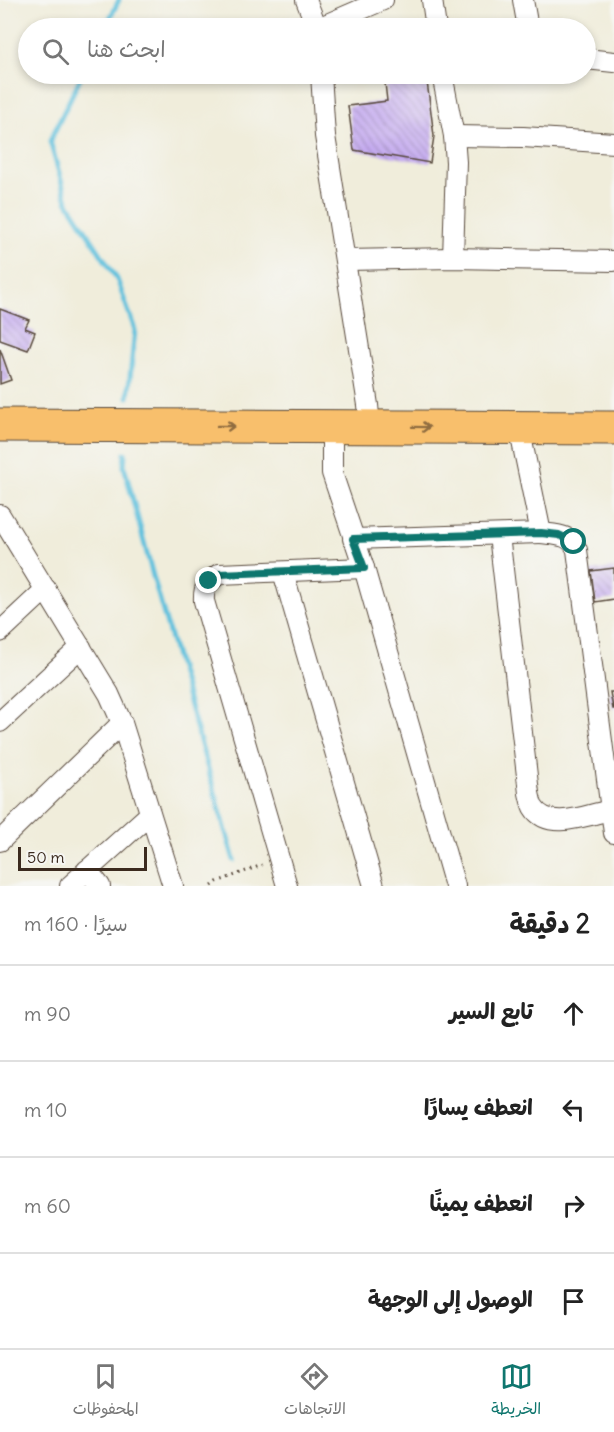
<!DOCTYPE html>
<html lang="ar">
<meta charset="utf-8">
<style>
:root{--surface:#fff;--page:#f6f6f6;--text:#222;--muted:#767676;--line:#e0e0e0;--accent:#0f766e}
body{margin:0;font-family:Delius,"Playpen Sans Arabic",sans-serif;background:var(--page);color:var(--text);direction:rtl}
.scale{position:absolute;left:18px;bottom:15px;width:129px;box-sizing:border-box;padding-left:6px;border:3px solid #3b2a1e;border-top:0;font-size:16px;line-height:21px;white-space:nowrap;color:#3b2a1e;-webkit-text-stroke:4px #f6f6f2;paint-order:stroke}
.stop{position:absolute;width:18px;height:18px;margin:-14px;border:4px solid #0f766e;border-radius:50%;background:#fff}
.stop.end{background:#0f766e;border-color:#fff;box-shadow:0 2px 6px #0008}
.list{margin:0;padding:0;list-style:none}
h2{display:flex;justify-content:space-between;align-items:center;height:78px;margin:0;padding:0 24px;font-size:26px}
h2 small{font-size:20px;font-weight:400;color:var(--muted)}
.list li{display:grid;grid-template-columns:39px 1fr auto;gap:18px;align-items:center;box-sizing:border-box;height:96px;padding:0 24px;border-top:2px solid var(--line)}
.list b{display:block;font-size:22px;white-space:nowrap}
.list em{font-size:20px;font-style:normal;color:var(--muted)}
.icon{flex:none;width:33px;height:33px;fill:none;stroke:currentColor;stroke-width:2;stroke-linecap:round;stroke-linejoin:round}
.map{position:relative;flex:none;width:614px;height:886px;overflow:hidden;direction:ltr}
.search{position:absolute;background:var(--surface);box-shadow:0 3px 9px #0003;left:18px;right:18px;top:18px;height:66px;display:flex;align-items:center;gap:15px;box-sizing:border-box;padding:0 21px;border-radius:33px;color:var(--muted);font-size:22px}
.sheet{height:462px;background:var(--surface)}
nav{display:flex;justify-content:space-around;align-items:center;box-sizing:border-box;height:84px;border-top:2px solid var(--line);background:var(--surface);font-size:16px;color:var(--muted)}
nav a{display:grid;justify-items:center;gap:3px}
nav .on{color:var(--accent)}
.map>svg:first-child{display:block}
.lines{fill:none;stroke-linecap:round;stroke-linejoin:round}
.stream{stroke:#5fc1dd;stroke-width:5}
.building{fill:url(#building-back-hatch)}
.minor-casing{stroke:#56473a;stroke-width:22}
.trunk-casing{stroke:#56473a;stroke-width:35}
.path{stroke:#56473a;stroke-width:3;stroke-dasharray:1.5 4.5;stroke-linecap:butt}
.minor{stroke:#fff;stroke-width:20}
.trunk{stroke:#f8bf6c;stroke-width:33}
.oneway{stroke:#906d41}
.route{stroke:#0f766e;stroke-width:8}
</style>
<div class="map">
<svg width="614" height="886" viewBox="0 0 614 886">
<defs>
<pattern id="building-back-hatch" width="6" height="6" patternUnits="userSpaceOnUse" patternTransform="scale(1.5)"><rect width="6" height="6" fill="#c3a8f0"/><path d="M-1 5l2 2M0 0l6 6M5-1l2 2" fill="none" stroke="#a089c2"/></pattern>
</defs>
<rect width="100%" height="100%" fill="#f6f6f2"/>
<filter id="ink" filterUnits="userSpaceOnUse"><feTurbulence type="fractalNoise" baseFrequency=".0167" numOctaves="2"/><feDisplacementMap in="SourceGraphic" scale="12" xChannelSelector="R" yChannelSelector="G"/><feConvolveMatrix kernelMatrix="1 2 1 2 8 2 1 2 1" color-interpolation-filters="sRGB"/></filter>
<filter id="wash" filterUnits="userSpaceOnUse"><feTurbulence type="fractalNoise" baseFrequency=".008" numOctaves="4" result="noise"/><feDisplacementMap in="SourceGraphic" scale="24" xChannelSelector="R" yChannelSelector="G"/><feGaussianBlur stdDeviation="1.35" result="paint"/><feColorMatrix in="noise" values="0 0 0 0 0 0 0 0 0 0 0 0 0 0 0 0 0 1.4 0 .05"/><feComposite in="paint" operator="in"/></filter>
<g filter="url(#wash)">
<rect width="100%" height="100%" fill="#f0eddb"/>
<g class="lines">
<!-- stream -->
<g class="stream">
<polyline points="105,28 119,0"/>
<polyline points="82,74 50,141 67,201 117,279 135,330 128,397"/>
<polyline points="125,453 124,466 154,580 234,860"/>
</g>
</g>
<g id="blocks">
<!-- building -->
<g class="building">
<polygon points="384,74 426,74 434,136 430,163 354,150 348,106 387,101"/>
<polygon points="0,309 29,320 25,328 35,332 28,350 0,340"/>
<polygon points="0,349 11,380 0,384"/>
<polygon points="614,568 614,599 595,602 591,571"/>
<polygon points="610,692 614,692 614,709 613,709"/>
</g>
</g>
</g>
<g filter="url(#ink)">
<use href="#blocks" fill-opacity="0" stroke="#56473a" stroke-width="1.5"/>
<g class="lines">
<defs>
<g id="minor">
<polyline points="306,0 317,28"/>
<polyline points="432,0 436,28"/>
<polyline points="523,0 528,28"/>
<polyline points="318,28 383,0"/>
<polyline points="586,59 614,62"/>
<polyline points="321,74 325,136 368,405 370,426"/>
<polyline points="442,74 454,136 456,162 453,258"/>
<polyline points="454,136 523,137 614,143"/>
<polyline points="346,260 453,258 614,261"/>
<polyline points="332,427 332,473 364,568 455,886"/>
<polyline points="0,515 109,694 122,723 173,886"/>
<path d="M541 533C556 535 571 534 577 550L614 833"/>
<path d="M499 535 529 793C530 797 531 803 533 807 548 832 587 815 610 810"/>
<polyline points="353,539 541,533 519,427"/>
<polyline points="283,572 374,886"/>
<polyline points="0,632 46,589"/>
<polyline points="0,722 81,647"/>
<polyline points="0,841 122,723"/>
<polyline points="87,870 100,886"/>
<polyline points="70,886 150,814"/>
<path d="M287 886 204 601C203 586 208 582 219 574L364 568"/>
</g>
<polyline id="trunk" points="0,425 614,428"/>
</defs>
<!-- minor casing -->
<use href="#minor" class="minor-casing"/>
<!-- trunk casing -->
<use href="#trunk" class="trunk-casing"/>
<!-- path -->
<polyline class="path" points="212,886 217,882 262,865"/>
<!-- minor -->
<use href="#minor" class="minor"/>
<!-- trunk -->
<use href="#trunk" class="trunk"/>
</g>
<!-- one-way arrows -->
<defs><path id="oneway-shaft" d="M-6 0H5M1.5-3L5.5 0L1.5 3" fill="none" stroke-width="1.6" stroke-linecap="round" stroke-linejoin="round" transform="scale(1.5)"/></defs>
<g class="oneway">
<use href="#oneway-shaft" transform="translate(226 426)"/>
<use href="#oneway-shaft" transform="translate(421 427) rotate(1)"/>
</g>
</g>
<g class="lines" filter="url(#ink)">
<!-- route -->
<polyline class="route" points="209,581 219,574 364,568 353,539 541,533 559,535 574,542"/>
</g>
</svg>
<div class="scale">50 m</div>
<div class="stop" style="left:574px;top:542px"></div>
<div class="stop end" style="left:209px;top:581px"></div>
<div class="search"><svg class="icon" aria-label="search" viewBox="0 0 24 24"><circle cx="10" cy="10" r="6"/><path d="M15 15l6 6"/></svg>ابحث هنا</div>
</div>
<section class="sheet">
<h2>2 دقيقة<small>سيرًا · 160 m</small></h2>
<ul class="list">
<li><svg class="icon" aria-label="ahead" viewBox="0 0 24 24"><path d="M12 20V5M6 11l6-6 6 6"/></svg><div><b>تابع السير</b></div><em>90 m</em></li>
<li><svg class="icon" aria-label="left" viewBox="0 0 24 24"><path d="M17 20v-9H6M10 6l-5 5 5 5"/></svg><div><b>انعطف يسارًا</b></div><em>10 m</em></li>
<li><svg class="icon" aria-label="right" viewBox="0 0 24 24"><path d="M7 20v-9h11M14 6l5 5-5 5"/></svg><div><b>انعطف يمينًا</b></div><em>60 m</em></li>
<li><svg class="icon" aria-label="arrive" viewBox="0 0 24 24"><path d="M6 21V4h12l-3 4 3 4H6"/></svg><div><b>الوصول إلى الوجهة</b></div></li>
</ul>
</section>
<nav>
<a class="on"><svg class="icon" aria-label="map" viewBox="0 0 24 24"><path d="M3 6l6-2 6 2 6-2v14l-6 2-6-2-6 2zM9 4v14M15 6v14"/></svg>الخريطة</a>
<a><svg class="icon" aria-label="directions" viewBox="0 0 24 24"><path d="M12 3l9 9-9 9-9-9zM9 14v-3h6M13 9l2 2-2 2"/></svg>الاتجاهات</a>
<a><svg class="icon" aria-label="saved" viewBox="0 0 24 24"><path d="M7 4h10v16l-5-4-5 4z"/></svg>المحفوظات</a>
</nav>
